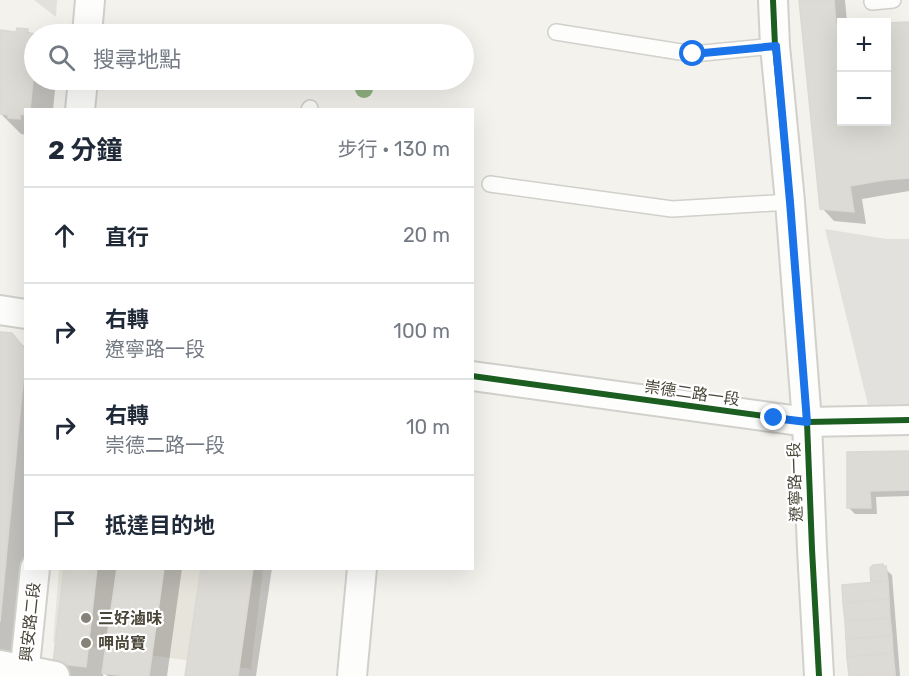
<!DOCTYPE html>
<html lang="zh-TW">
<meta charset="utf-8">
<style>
:root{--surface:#fff;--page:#f2f2f3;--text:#1f2937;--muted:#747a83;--line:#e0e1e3}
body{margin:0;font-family:Rubik,"Noto Sans TC",sans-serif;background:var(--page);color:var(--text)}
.controls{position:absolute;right:18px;top:18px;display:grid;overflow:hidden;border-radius:0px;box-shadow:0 6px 24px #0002}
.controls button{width:54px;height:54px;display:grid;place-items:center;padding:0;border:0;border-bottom:2px solid var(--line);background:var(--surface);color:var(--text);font:30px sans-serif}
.stop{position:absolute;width:18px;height:18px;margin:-14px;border:4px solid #1a73e8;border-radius:50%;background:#fff}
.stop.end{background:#1a73e8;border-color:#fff;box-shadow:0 2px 6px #0008}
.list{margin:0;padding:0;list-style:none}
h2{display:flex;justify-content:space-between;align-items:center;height:78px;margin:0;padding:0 24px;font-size:26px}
h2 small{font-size:20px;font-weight:400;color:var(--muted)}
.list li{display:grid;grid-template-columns:39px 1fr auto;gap:18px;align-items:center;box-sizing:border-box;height:96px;padding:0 24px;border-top:2px solid var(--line)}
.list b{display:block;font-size:22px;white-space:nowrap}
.list p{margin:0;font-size:20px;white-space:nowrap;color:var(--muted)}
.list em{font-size:20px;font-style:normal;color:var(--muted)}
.icon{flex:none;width:33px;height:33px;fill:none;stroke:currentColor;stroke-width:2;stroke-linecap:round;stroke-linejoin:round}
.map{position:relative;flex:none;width:909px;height:676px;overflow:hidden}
.search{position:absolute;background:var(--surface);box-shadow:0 6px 24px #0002;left:24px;top:24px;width:450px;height:66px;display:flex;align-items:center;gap:15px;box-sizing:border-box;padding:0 21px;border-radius:33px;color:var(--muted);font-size:22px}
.panel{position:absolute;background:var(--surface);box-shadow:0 6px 24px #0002;left:24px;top:108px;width:450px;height:462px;border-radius:0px}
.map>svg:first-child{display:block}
.residential{fill:#e7e4db}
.parking{fill:#e2e1dd}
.shadow{fill:#0003}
.building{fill:#dddbd5;stroke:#dbd9d3;stroke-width:1.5}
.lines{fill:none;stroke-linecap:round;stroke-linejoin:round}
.lane-casing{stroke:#d1d0cb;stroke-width:18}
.street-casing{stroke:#d1d0cb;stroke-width:32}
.lane{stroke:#fdfdfc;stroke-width:15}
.street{stroke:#fdfdfc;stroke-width:28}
.cycleway-casing{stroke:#fff;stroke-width:10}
.cycleway{stroke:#1b5e20;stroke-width:6}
.tree{fill:#90b282}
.route{stroke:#1a73e8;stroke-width:8}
.poi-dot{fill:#858278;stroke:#fff;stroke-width:2}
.labels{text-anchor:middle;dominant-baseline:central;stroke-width:4.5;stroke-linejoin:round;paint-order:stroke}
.street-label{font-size:16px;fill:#4a4639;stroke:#fff}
.poi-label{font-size:16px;font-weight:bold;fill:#4a4639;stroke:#fff;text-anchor:start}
</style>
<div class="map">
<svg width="909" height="676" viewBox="0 0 909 676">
<rect width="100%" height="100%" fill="#f3f2ed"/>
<!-- residential -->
<polygon class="residential" points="59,569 263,569 251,669 53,642"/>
<!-- parking -->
<g class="parking">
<polygon points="34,0 57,0 56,17"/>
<polygon points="825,229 887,239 909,239 909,404 868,405"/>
</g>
<!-- shadow -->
<g class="shadow">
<polygon points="801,0 845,0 847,22 842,22 842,122 886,122 909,23 909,191 862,199 866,224 834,221 822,208"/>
<polygon points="27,30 32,35 34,35 34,80 56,80 53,110 26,110 26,135 21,134 0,113 0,32 18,34"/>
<polygon points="0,334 12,335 26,348 26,568 17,660 0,668"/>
<polygon points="909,453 909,496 876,497 877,514 855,514 848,507"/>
<polygon points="882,566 892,575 900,676 850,676 873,584 871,569"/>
<polygon points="65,568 182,568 167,676 108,676 103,672 103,676 67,676 54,663"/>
<polygon points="203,568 272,568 256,676 187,676"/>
</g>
<!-- building -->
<g class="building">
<polygon points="799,0 834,0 836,25 842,25 842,122 886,122 886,23 909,22 909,178 884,180 850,186 854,212 820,209"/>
<polygon points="17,28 28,29 27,33 38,34 34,34 34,70 30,110 26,110 26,115 20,114 20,119 8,118 8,115 0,114 0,30 16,32"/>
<polygon points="0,332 12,333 26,351 0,622"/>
<polygon points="909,451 909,490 870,491 871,508 847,508 847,452"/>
<polygon points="883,564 884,567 886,566 888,581 871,582 870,568 873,565"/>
<polygon points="64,568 97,568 86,667 53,663"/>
<polygon points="117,568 164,568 149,676 126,676 102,673"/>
<polygon points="201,568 253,568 238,676 185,676"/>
<polygon points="888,581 889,599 843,603 842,585"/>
<polygon points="889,599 890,618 845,621 843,603"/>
<polygon points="890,618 892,636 846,639 845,621"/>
<polygon points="892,636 893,653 847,657 846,639"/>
<polygon points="893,653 895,672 849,676 847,657"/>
<polygon points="895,672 895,676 849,676"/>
</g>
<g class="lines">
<defs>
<g id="lane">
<polyline points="872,2 893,0"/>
<polyline points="556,32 693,54 775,46"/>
<polyline points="309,110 310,108"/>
<polyline points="490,184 672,209 790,202"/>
</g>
<g id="street">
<polyline points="773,0 775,46 790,202 807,422 812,549 819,676"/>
<polyline points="87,34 90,0"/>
<polyline points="80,110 83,80"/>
<polyline points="0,310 26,314"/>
<polyline points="472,376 807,422 909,420"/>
<polyline points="0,665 55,676"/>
<polyline points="24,676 35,568"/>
<polyline points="352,676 362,568"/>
</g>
</defs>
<!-- lane casing -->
<use href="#lane" class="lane-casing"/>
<!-- street casing -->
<use href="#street" class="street-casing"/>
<!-- lane -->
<use href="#lane" class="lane"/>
<!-- street -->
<use href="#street" class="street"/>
<defs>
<g id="cycleway">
<polyline points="773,0 775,46 790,202 807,422 812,549 819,676"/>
<polyline points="472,376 807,422 909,420"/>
</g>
</defs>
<!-- cycleway casing -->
<use href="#cycleway" class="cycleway-casing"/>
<!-- cycleway -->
<use href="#cycleway" class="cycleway"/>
</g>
<!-- trees -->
<circle class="tree" cx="364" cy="89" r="9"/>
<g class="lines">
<!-- route -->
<polyline class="route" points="693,54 776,46 790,202 807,422 774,418"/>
</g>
<!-- markers -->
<g class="poi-dot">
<circle cx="86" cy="618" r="6"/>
<circle cx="86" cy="643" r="6"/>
</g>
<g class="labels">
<!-- street labels -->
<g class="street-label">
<text transform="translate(692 393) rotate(8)">崇德二路一段</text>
<text transform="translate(795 482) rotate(-92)">遼寧路一段</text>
<text transform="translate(30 622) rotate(-84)">興安路二段</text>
</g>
<!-- poi labels -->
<g class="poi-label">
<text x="98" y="618">三好滷味</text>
<text x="98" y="643">呷尚寶</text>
</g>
</g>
</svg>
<div class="controls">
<button>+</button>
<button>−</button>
</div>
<div class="stop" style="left:693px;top:54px"></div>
<div class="stop end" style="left:774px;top:418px"></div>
<div class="search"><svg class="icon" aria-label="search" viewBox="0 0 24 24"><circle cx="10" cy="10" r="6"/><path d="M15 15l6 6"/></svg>搜尋地點</div>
<section class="panel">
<h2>2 分鐘<small>步行 · 130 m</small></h2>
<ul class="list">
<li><svg class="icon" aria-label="ahead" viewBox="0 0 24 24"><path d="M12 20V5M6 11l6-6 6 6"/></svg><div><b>直行</b></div><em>20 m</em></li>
<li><svg class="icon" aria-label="right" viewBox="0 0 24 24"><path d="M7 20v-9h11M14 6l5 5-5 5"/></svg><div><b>右轉</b><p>遼寧路一段</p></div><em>100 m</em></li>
<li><svg class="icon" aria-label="right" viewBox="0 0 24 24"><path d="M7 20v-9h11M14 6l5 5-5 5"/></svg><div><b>右轉</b><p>崇德二路一段</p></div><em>10 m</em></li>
<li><svg class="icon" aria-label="arrive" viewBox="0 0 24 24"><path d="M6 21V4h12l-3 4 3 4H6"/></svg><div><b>抵達目的地</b></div></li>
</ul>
</section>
</div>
